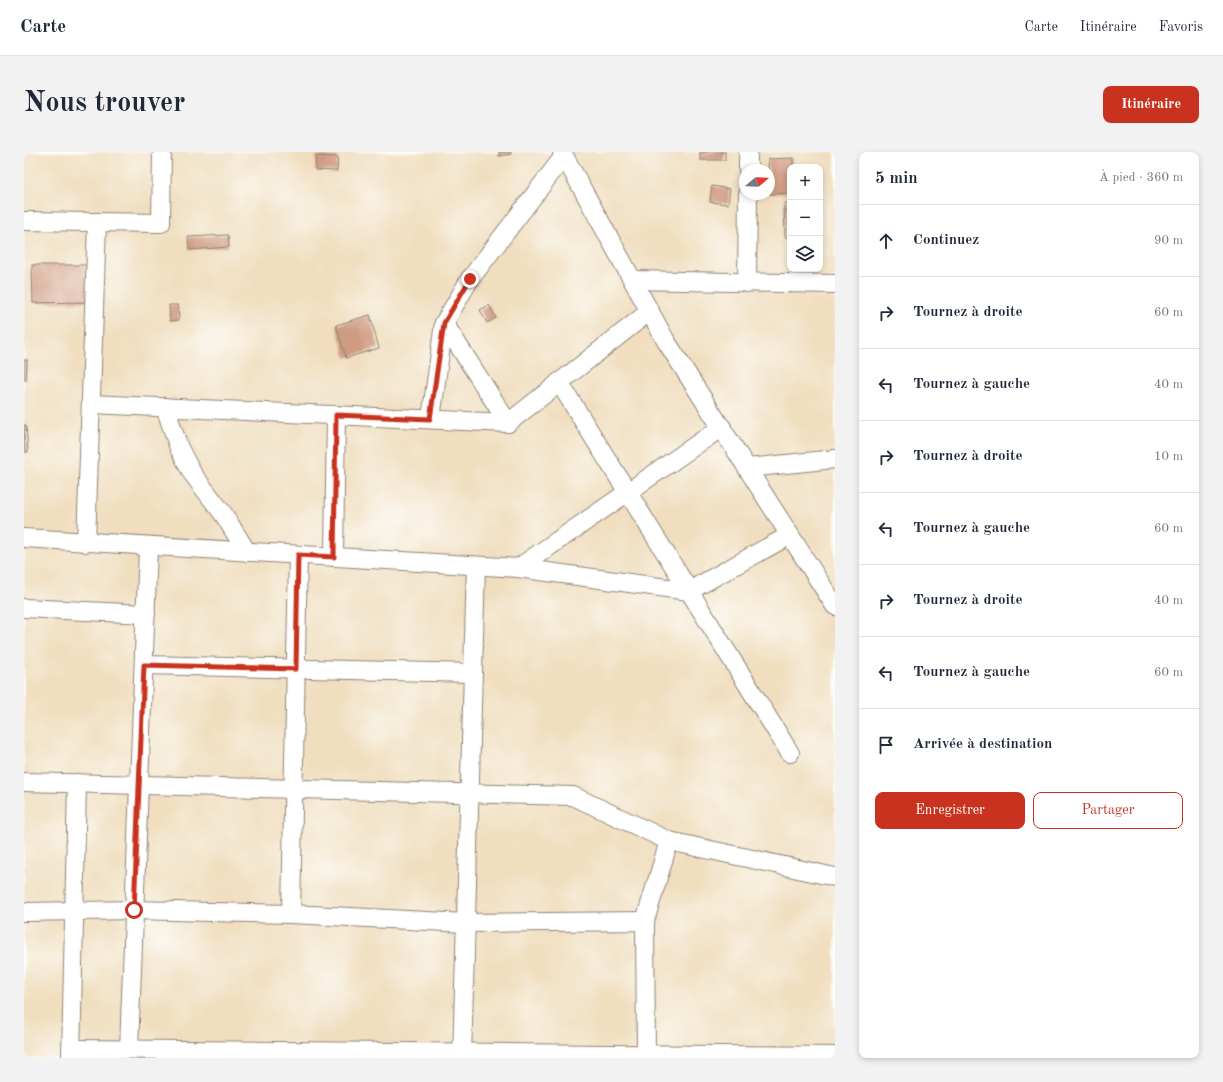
<!DOCTYPE html>
<html lang="fr">
<meta charset="utf-8">
<style>
:root{--surface:#fff;--page:#f2f2f3;--text:#1f2937;--muted:#747a83;--line:#e0e1e3;--accent:#c8321e}
body{margin:0;font-family:"Old Standard TT",serif;background:var(--page);color:var(--text)}
.controls{position:absolute;right:12px;top:12px;display:grid;overflow:hidden;border-radius:8px;box-shadow:0 2px 6px #0003}
.controls button{width:36px;height:36px;display:grid;place-items:center;padding:0;border:0;border-bottom:1px solid var(--line);background:var(--surface);color:var(--text);font:20px sans-serif}
.compass{position:absolute;left:715px;top:12px;width:36px;height:36px;border-radius:50%;background:var(--surface);box-shadow:0 2px 6px #0003;rotate:71deg}
.stop{position:absolute;width:12px;height:12px;margin:-9px;border:3px solid #c8321e;border-radius:50%;background:#fff}
.stop.end{background:#c8321e;border-color:#fff;box-shadow:0 1px 4px #0008}
.list{margin:0;padding:0;list-style:none}
h2{display:flex;justify-content:space-between;align-items:center;height:52px;margin:0;padding:0 16px;font-size:17px}
h2 small{font-size:13px;font-weight:400;color:var(--muted)}
.list li{display:grid;grid-template-columns:26px 1fr auto;gap:12px;align-items:center;box-sizing:border-box;height:72px;padding:0 16px;border-top:1px solid var(--line)}
.list b{display:block;font-size:15px;white-space:nowrap}
.list em{font-size:13px;font-style:normal;color:var(--muted)}
.actions{display:flex;gap:8px;padding:12px 16px}
.actions a{flex:1;padding:9px 0;border:1px solid var(--accent);border-radius:8px;text-align:center;font-size:14px;color:var(--accent)}
.actions .main{background:var(--accent);color:#fff}
.icon{flex:none;width:22px;height:22px;fill:none;stroke:currentColor;stroke-width:2;stroke-linecap:round;stroke-linejoin:round}
.map{position:relative;flex:none;width:811px;height:906px;overflow:hidden;border-radius:8px}
header{display:flex;align-items:center;gap:24px;box-sizing:border-box;height:56px;padding:0 20px;background:var(--surface);border-bottom:1px solid var(--line)}
header strong{font-size:19px}
nav{display:flex;gap:22px;margin-inline-start:auto;font-size:14px}
.intro{display:flex;align-items:center;justify-content:space-between;box-sizing:border-box;height:96px;padding:0 24px}
h1{margin:0;font-size:28px}
.button{padding:10px 18px;border-radius:8px;background:var(--accent);color:#fff;font-size:14px;font-weight:700}
main{display:flex;gap:24px;padding:0 24px}
aside{flex:1;background:var(--surface);border-radius:8px;box-shadow:0 2px 6px #0003}
.map>svg:first-child{display:block}
.building{fill:#d09b83}
.lines{fill:none;stroke-linecap:round;stroke-linejoin:round}
.minor-casing{stroke:#8e8475;stroke-width:20}
.minor{stroke:#fff;stroke-width:18}
.route{stroke:#c8321e;stroke-width:5}
</style>
<header>
<strong>Carte</strong>
<nav><a>Carte</a><a>Itinéraire</a><a>Favoris</a></nav>
</header>
<div class="intro"><h1>Nous trouver</h1><a class="button">Itinéraire</a></div>
<main>
<div class="map">
<svg width="811" height="906" viewBox="0 0 811 906">
<rect width="100%" height="100%" fill="#fdfcf7"/>
<filter id="ink" filterUnits="userSpaceOnUse"><feTurbulence type="fractalNoise" baseFrequency=".025" numOctaves="2"/><feDisplacementMap in="SourceGraphic" scale="8" xChannelSelector="R" yChannelSelector="G"/><feConvolveMatrix kernelMatrix="1 2 1 2 8 2 1 2 1" color-interpolation-filters="sRGB"/></filter>
<filter id="wash" filterUnits="userSpaceOnUse"><feTurbulence type="fractalNoise" baseFrequency=".012" numOctaves="4" result="noise"/><feDisplacementMap in="SourceGraphic" scale="16" xChannelSelector="R" yChannelSelector="G"/><feGaussianBlur stdDeviation="0.9" result="paint"/><feColorMatrix in="noise" values="0 0 0 0 0 0 0 0 0 0 0 0 0 0 0 0 0 1.4 0 .05"/><feComposite in="paint" operator="in"/></filter>
<g filter="url(#wash)">
<rect width="100%" height="100%" fill="#f0debf"/>
<g id="blocks">
<!-- building -->
<g class="building">
<polygon points="475,0 487,0 487,2 475,4"/>
<rect x="676" y="0" width="25" height="8"/>
<polygon points="292,4 314,5 313,19 291,18"/>
<polygon points="769,6 769,15 766,15 766,41 746,42 744,7"/>
<polygon points="688,34 706,37 704,52 686,50"/>
<polygon points="760,51 766,51 766,85 761,85"/>
<polygon points="204,83 205,95 165,98 164,85"/>
<polygon points="8,113 64,113 65,150 9,151"/>
<polygon points="145,153 154,153 155,168 146,169"/>
<polygon points="465,153 472,166 463,171 456,158"/>
<polygon points="346,163 355,196 322,206 312,173"/>
<polygon points="0,208 3,208 2,228 0,228"/>
<polygon points="0,273 2,273 4,300 0,300"/>
</g>
</g>
</g>
<g filter="url(#ink)">
<use href="#blocks" fill-opacity="0" stroke="#8e8475" stroke-width="1"/>
<g class="lines">
<defs>
<g id="minor">
<polyline points="538,0 642,189 811,454"/>
<polyline points="724,18 724,0"/>
<polyline points="0,69 137,71 138,0"/>
<polyline points="609,128 811,132"/>
<polyline points="723,131 724,42"/>
<polyline points="420,171 484,271"/>
<polyline points="535,230 766,601"/>
<polyline points="67,252 484,271 626,159"/>
<polyline points="141,255 155,296 168,321 200,363 223,400"/>
<polyline points="407,267 420,171 446,127 540,4"/>
<polyline points="723,316 811,307"/>
<polyline points="0,386 494,416 665,439 766,383"/>
<polyline points="62,391 73,70"/>
<polyline points="310,405 312,263"/>
<polyline points="494,416 698,275"/>
<polyline points="0,456 122,462"/>
<polyline points="120,513 449,521"/>
<polyline points="0,630 549,644 645,689 811,725"/>
<polyline points="0,760 110,758 267,762 442,771 621,769 622,902"/>
<polyline points="267,762 274,403"/>
<polyline points="621,769 645,689"/>
<polyline points="47,897 811,904"/>
<polyline points="105,897 124,395"/>
<polyline points="47,906 53,631"/>
<polyline points="438,906 452,414"/>
</g>
</defs>
<!-- minor casing -->
<use href="#minor" class="minor-casing"/>
<!-- minor -->
<use href="#minor" class="minor"/>
</g>
</g>
<g class="lines" filter="url(#ink)">
<!-- route -->
<polyline class="route" points="110,758 120,513 272,517 274,403 310,405 312,263 406,267 420,171 446,127"/>
</g>
</svg>
<div class="controls">
<button>+</button>
<button>−</button>
<button><svg class="icon" aria-label="layers" viewBox="0 0 24 24"><path d="M12 4l9 5-9 5-9-5zM3 14l9 5 9-5"/></svg></button>
</div>
<svg class="compass" viewBox="-18 -18 36 36"><path d="M0-13l5 13h-10z" fill="#e53935"/><path d="M0 13l5-13h-10z" fill="#747a83"/></svg>
<div class="stop" style="left:110px;top:758px"></div>
<div class="stop end" style="left:446px;top:127px"></div>
</div>
<aside>
<h2>5 min<small>À pied · 360 m</small></h2>
<ul class="list">
<li><svg class="icon" aria-label="ahead" viewBox="0 0 24 24"><path d="M12 20V5M6 11l6-6 6 6"/></svg><div><b>Continuez</b></div><em>90 m</em></li>
<li><svg class="icon" aria-label="right" viewBox="0 0 24 24"><path d="M7 20v-9h11M14 6l5 5-5 5"/></svg><div><b>Tournez à droite</b></div><em>60 m</em></li>
<li><svg class="icon" aria-label="left" viewBox="0 0 24 24"><path d="M17 20v-9H6M10 6l-5 5 5 5"/></svg><div><b>Tournez à gauche</b></div><em>40 m</em></li>
<li><svg class="icon" aria-label="right" viewBox="0 0 24 24"><path d="M7 20v-9h11M14 6l5 5-5 5"/></svg><div><b>Tournez à droite</b></div><em>10 m</em></li>
<li><svg class="icon" aria-label="left" viewBox="0 0 24 24"><path d="M17 20v-9H6M10 6l-5 5 5 5"/></svg><div><b>Tournez à gauche</b></div><em>60 m</em></li>
<li><svg class="icon" aria-label="right" viewBox="0 0 24 24"><path d="M7 20v-9h11M14 6l5 5-5 5"/></svg><div><b>Tournez à droite</b></div><em>40 m</em></li>
<li><svg class="icon" aria-label="left" viewBox="0 0 24 24"><path d="M17 20v-9H6M10 6l-5 5 5 5"/></svg><div><b>Tournez à gauche</b></div><em>60 m</em></li>
<li><svg class="icon" aria-label="arrive" viewBox="0 0 24 24"><path d="M6 21V4h12l-3 4 3 4H6"/></svg><div><b>Arrivée à destination</b></div></li>
</ul>
<div class="actions"><a class="main">Enregistrer</a><a>Partager</a></div>
</aside>
</main>
